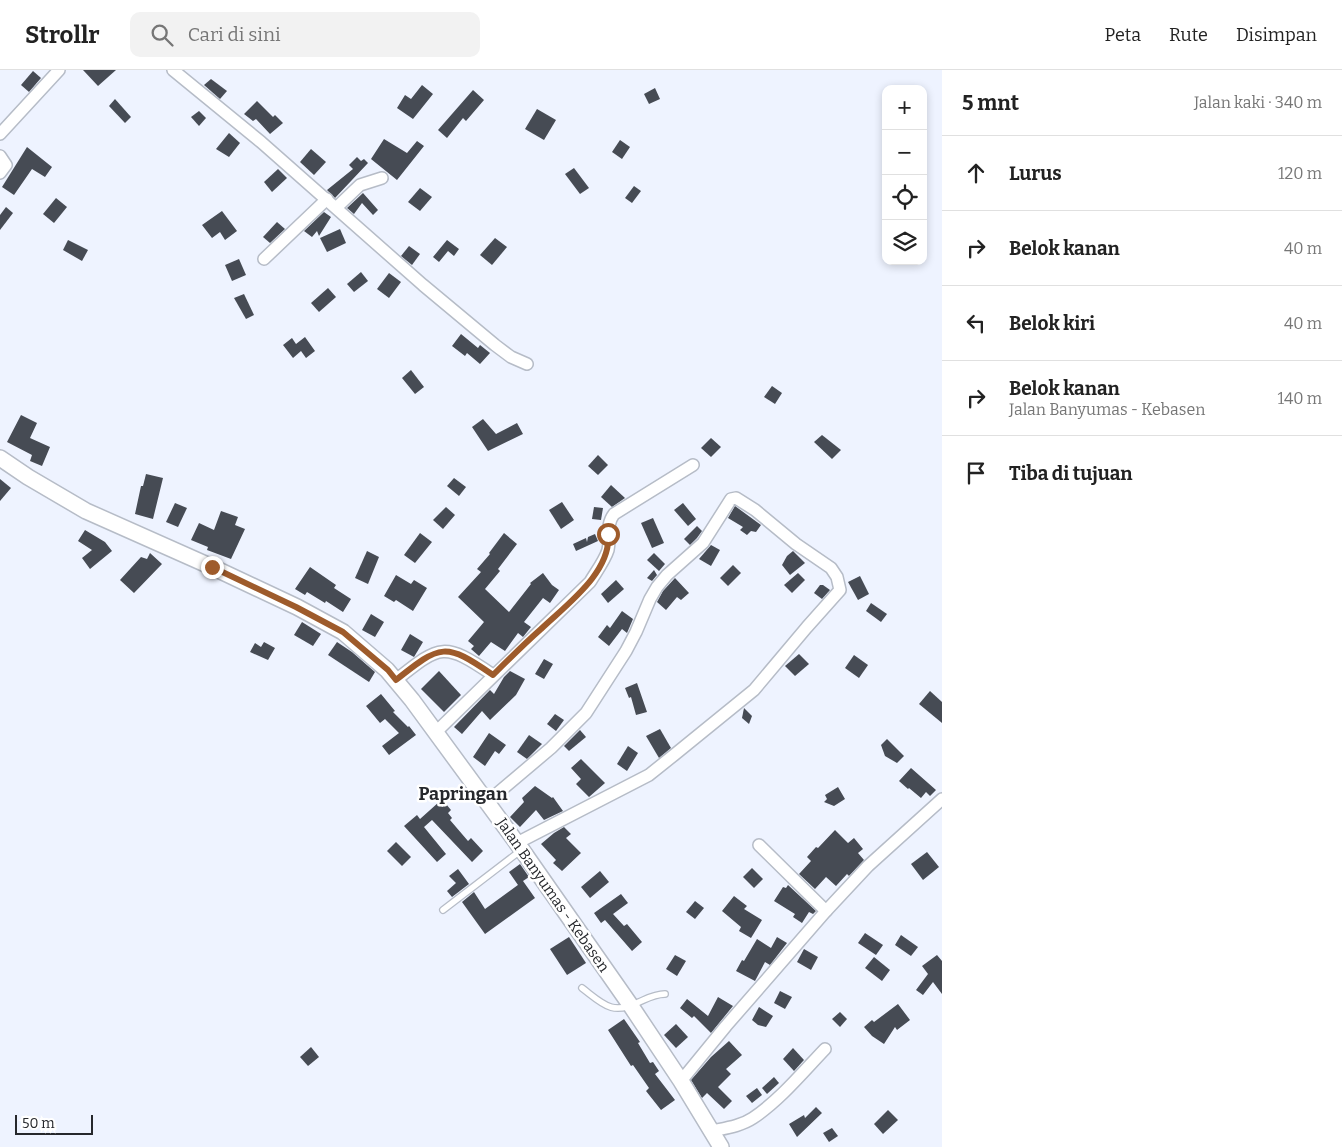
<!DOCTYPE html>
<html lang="id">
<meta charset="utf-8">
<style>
:root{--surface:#fff;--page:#f2f2f2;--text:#222;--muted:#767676;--line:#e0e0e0}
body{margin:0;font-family:Bitter,serif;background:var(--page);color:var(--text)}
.controls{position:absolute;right:15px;top:15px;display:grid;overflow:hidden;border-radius:10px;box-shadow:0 2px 8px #0003}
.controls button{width:45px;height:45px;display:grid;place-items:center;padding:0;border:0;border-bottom:1px solid var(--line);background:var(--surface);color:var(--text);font:25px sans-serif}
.scale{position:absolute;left:15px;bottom:12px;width:78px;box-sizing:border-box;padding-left:5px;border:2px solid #26282c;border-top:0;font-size:14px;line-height:18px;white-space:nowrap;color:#26282c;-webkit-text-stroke:4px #fff;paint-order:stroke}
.stop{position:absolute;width:15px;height:15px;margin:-11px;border:4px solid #9e5b2b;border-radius:50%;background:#fff}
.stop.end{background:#9e5b2b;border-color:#fff;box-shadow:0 1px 5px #0008}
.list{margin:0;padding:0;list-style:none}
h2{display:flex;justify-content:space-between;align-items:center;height:65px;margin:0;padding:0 20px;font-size:21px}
h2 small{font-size:16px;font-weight:400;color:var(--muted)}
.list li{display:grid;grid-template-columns:32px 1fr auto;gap:15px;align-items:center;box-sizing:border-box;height:75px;padding:0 20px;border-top:1px solid var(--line)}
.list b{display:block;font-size:19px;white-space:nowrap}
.list p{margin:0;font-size:16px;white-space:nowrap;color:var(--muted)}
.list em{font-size:16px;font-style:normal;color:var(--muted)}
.icon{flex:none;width:28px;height:28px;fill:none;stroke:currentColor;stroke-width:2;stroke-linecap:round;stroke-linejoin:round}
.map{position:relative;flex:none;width:942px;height:1077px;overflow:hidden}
header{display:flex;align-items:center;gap:30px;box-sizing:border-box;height:70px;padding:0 25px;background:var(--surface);border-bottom:1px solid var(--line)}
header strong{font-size:24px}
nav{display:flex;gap:28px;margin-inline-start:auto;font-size:18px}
.search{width:350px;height:45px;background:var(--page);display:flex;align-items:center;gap:12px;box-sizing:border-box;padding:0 18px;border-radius:10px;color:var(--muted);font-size:19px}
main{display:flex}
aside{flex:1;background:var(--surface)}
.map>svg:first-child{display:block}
.building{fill:#464b54}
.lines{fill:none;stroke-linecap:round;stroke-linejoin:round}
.lane-casing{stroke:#b6bcc7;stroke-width:8}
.street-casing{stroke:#b6bcc7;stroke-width:14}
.secondary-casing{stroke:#b6bcc7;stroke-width:18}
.lane{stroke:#fff;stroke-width:5.5}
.street{stroke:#fff;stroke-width:11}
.secondary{stroke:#fff;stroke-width:15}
.route{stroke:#9e5b2b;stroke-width:6}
.labels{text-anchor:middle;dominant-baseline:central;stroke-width:5;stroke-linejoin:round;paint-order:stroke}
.street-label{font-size:15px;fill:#26282c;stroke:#fff}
.quarter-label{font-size:18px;font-weight:bold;fill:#26282c;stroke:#fff}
</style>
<header>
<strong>Strollr</strong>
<div class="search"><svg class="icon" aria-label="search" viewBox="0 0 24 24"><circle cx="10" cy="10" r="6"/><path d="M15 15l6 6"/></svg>Cari di sini</div>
<nav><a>Peta</a><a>Rute</a><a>Disimpan</a></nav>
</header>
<main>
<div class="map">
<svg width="942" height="1077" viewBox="0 0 942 1077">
<rect width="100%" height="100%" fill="#eef3ff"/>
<!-- building -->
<g class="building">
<polygon points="83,0 116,0 98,16"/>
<polygon points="33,1 41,8 29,22 21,15"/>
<polygon points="211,9 227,21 220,29 204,15"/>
<polygon points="422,15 433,24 413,49 397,38 405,25 411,29"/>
<polygon points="655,18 660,29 649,34 644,24"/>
<polygon points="473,20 484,30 466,51 463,48 447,68 438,60"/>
<polygon points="115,29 131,47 125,53 109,36"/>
<polygon points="257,31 273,47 275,45 283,53 270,64 256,49 253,51 244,44"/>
<polygon points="537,39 556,50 544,70 525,59"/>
<polygon points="199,41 206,48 199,56 191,47"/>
<polygon points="229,63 240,73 229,87 216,79"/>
<polygon points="384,69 407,83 417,71 424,76 397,110 371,89"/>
<polygon points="620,70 630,77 622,89 612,82"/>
<polygon points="27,77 52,97 45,107 32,99 14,125 2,117"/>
<polygon points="311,79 326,92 314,105 300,92"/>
<polygon points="357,87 361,91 364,89 368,93 335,128 327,120 353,99 349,95"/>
<polygon points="574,98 589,118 580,124 565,104"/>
<polygon points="278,99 287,108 272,122 264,112"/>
<polygon points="634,116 641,121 632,133 625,128"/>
<polygon points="420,118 432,127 420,141 408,132"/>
<polygon points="363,123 378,140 373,145 362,133 354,144 347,138"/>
<polygon points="56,128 67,137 54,153 43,144"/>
<polygon points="6,137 13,143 0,160 0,145"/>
<polygon points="222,141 237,161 225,170 220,162 212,168 202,155"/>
<polygon points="324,142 331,147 319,166 317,161 312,167 304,161"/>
<polygon points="277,152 285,159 270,173 263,167"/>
<polygon points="340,159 346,173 327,182 320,168"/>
<polygon points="495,168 507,177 492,195 480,185"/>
<polygon points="68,170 88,180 82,191 63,180"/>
<polygon points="447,170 459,179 454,186 448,181 439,192 433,187"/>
<polygon points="409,176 420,184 412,195 401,186"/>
<polygon points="239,189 246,205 232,211 225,195"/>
<polygon points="361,202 368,211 354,222 347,214"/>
<polygon points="389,203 401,212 389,228 377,219"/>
<polygon points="328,218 336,227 319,242 311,233"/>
<polygon points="244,224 254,245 246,249 234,228"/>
<polygon points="461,264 478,278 480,275 490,283 480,294 467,283 465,286 452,276"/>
<polygon points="305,267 315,281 306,288 301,281 293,288 283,275 292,268 296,274"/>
<polygon points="411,300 424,317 415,324 402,308"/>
<polygon points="772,316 782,323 775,334 764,327"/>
<polygon points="21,345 37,353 30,368 50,377 42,396 30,391 32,385 7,372"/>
<polygon points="483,349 496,364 517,353 523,364 488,381 472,357"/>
<polygon points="822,365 841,380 832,389 814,372"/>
<polygon points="711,368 721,377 711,387 701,378"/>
<polygon points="598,385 608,395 598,405 588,396"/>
<polygon points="146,404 163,408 153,449 135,444 141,416 143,416"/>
<polygon points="454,408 466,417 459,426 447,416"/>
<polygon points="0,409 11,418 0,431"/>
<polygon points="611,415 625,428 612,437 601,427"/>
<polygon points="562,432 574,450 561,459 549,440"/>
<polygon points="175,433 187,438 178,457 166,452"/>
<polygon points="683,433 696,449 688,456 674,440"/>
<polygon points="735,436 761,455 756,462 751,461 747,465 740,460 743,457 728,448"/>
<polygon points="446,437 455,445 443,459 433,450"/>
<polygon points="594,437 603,438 601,450 592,449"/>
<polygon points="221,441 238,447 235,455 245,459 231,489 207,480 208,477 191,470 199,453 214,460"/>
<polygon points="653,448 664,473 652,478 641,453"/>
<polygon points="697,456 702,461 697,468 690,475 684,469"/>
<polygon points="85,460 105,472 112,481 90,499 82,488 92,480 78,471"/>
<polygon points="420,463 432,472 415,493 404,485"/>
<polygon points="504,463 517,474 498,499 500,501 485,519 509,542 531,514 530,513 543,503 552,515 559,520 550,533 543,528 524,552 531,557 523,567 518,563 505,581 491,572 479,586 471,579 474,576 468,571 484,552 458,527 481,502 477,499 490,484 489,483"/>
<polygon points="595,464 598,471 576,481 573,474 586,468 587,472 588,467"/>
<polygon points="711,475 720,480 711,496 699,489"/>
<polygon points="367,481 379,487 368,514 355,508"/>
<polygon points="793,481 805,493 790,505 782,495 787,486"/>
<polygon points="150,483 162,494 134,523 120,510 141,487 147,489"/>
<polygon points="654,483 665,494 659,501 647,490"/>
<polygon points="733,495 741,503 728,516 720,508"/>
<polygon points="310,497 336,515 334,518 351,529 343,542 326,531 325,533 307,522 305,525 295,519"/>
<polygon points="654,500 657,505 652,511 647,508"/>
<polygon points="798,503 805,510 792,523 784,515"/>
<polygon points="396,505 411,514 414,510 427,518 413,541 396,530 394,532 384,526"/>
<polygon points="860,506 869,524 858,530 848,512"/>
<polygon points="675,508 689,523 681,530 677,527 666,540 657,532 663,521"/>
<polygon points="616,510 624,519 608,533 601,524"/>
<polygon points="820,515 823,515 830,520 822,529 814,523"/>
<polygon points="871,533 887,544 881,552 866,541"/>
<polygon points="622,541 633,549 627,563 622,559 609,576 598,567 607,555 610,558"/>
<polygon points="371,544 384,552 375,567 362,560"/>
<polygon points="302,552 321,564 313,576 294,565"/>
<polygon points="410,564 423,572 414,587 401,580"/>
<polygon points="264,572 275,578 268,590 250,582 255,573 261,577"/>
<polygon points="337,572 352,582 375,602 369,612 328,585"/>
<polygon points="799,584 809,594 795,606 785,596"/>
<polygon points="854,585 868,595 859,608 845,598"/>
<polygon points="544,589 553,594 544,609 535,604"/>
<polygon points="439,601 461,625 444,642 421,619"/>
<polygon points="510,601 525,609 516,625 490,650 482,641 462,664 454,657 490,620 494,624 504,607"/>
<polygon points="637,613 647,642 636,645 631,627 629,628 625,618"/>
<polygon points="930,621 942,632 942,653 919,634"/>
<polygon points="381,624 395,641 393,642 408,657 409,656 416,665 389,685 382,676 399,663 385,649 380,653 366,636"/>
<polygon points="744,638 752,646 749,654 742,648"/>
<polygon points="555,644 564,650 556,661 547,654"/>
<polygon points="660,659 671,678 659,688 646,666"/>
<polygon points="580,660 586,667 569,681 564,676"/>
<polygon points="489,663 506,675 499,684 495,681 485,696 473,687"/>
<polygon points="529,665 542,674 527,689 517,682"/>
<polygon points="887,669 904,686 897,693 885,686 881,675"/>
<polygon points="628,676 638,683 627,701 617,694"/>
<polygon points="581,689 605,713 589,727 576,714 581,709 571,698"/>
<polygon points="911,698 936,720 930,726 926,722 921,728 909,718 908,719 899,711"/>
<polygon points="535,716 552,728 553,727 563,741 544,750 536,740 520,757 510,747 524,732 522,728"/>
<polygon points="838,717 845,729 834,736 824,732 827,729 825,725"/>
<polygon points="439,732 442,737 446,734 451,740 448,743 452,748 450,750 468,771 471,768 483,781 472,792 432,750 424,757 446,784 437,792 404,756 417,745 420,749"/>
<polygon points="564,757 571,764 566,768 581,783 562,801 553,793 556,790 541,774 554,763"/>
<polygon points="835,760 848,773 854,768 863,779 858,783 864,790 849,806 847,804 836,816 826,807 815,819 799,804 811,791 807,787 816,777 818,778"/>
<polygon points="396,772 411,787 402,796 387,781"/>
<polygon points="927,782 939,797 923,810 911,794"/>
<polygon points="520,794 529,807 523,811 535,828 485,864 462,832 474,822 485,839 522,812 518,815 509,802"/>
<polygon points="752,798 763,809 754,818 743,807"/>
<polygon points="458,799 469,814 452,827 447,821 456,813 449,806"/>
<polygon points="600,801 609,812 590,828 581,817"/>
<polygon points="788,815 816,841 813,844 809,842 802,853 793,847 795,844 774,831 783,817 786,818"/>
<polygon points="621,824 628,833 613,844 624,856 627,854 642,872 632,881 605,850 601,853 594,843"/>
<polygon points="734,826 747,836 744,839 762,850 751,868 739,861 741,857 722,841"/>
<polygon points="695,831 704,838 695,849 686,842"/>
<polygon points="865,863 883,875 876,885 858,873"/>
<polygon points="901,865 918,877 911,886 895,875"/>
<polygon points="569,867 586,893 567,905 550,879"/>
<polygon points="777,867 787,873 770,895 765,892 755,911 736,901 742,890 744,891 757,869 771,878"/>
<polygon points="804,879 818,887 811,900 797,892"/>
<polygon points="675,885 686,891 677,906 666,899"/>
<polygon points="937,885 942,891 942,924 933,912 923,925 916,920 928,904 922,896"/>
<polygon points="874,887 890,900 882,911 865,898"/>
<polygon points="780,921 792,927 785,939 774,933"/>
<polygon points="718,927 733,936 711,963 694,946 692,948 680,938 687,929 708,946"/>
<polygon points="898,934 910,950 897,960 895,957 884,974 872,966 864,957 872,950 874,952"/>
<polygon points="759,937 773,946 766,957 758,955 752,950"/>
<polygon points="840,942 847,949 840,957 832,949"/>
<polygon points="624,949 640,972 638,973 650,993 653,992 659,1001 655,1004 675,1030 661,1040 646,1021 649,1018 633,995 631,996 608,960"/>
<polygon points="676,954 688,967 676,978 664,965"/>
<polygon points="729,971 742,985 726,999 731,1004 718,1017 732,1031 724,1039 707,1023 702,1028 691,1010 711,987"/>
<polygon points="311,977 319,987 308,996 300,987"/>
<polygon points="793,978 804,990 794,1001 783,989"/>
<polygon points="774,1007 779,1013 767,1024 762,1018"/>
<polygon points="757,1018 762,1025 752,1033 746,1026"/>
<polygon points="816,1037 822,1043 797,1067 789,1054 804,1045 805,1048"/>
<polygon points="888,1040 898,1050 883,1064 874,1054"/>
<polygon points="832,1058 838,1066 829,1072 823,1063"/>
</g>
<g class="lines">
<defs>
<g id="lane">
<polyline points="443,840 520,781"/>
<path d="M582 918C603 934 612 946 639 932 648 928 655 924 665 924"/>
</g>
<g id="street">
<polyline points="173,0 261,72 423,215 495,275 511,287 527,294"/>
<polyline points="0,64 59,0"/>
<polyline points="0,86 6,95 0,103"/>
<polyline points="337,137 360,115 382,108"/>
<polyline points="264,189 327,129"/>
<path d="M396 610C441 574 444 572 493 605"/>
<path d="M435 663 590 512C596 502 605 490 608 480 611 467 605 456 614 444L693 395"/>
<polyline points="486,733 551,678 586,643 626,581 636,562 650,529 657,517 667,505 703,473 731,429 736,428 755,440 796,474 831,498 837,507 840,520 807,557 754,620 674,685 649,705 517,773"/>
<polyline points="759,775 826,841"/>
<polyline points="681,1011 726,956 826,841 868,796 942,729"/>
<path d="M712 1061C726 1058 741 1056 753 1048 780 1030 803 1002 825 979"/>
</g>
<polyline id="secondary" points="0,388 28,407 86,441 212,497 297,537 343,562 387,600 412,630 522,780 631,936 681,1011 721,1077"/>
</defs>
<!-- lane casing -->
<use href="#lane" class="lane-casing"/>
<!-- street casing -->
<use href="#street" class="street-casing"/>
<!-- secondary casing -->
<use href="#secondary" class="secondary-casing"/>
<!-- lane -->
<use href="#lane" class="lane"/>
<!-- street -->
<use href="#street" class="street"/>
<!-- secondary -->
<use href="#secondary" class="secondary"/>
</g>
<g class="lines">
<!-- route -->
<path class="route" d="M212 497 296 537 343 562 388 600 396 610C441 574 445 572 493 605 509 589 524 574 541 559 566 535 612 502 608 464"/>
</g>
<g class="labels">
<!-- street labels -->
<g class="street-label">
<text transform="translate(553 825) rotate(55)">Jalan Banyumas - Kebasen</text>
</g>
<!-- quarter labels -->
<g class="quarter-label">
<text x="463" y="724">Papringan</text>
</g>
</g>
</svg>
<div class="controls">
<button>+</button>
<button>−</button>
<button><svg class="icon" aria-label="locate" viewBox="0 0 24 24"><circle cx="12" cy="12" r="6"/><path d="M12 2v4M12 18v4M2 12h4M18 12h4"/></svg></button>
<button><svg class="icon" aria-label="layers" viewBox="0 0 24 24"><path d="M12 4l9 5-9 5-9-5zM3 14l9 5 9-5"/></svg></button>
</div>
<div class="scale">50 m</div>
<div class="stop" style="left:608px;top:464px"></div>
<div class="stop end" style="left:212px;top:497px"></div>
</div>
<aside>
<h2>5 mnt<small>Jalan kaki · 340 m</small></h2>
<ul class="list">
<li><svg class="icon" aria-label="ahead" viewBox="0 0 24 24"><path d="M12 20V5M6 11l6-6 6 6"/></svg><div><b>Lurus</b></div><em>120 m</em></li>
<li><svg class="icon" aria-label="right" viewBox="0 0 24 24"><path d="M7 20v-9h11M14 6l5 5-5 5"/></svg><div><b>Belok kanan</b></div><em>40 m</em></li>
<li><svg class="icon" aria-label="left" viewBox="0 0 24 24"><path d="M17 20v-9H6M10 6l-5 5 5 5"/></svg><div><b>Belok kiri</b></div><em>40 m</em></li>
<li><svg class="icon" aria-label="right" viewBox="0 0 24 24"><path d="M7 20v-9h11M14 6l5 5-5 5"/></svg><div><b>Belok kanan</b><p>Jalan Banyumas - Kebasen</p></div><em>140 m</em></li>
<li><svg class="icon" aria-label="arrive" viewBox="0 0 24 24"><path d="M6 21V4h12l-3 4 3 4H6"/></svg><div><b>Tiba di tujuan</b></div></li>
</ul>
</aside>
</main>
